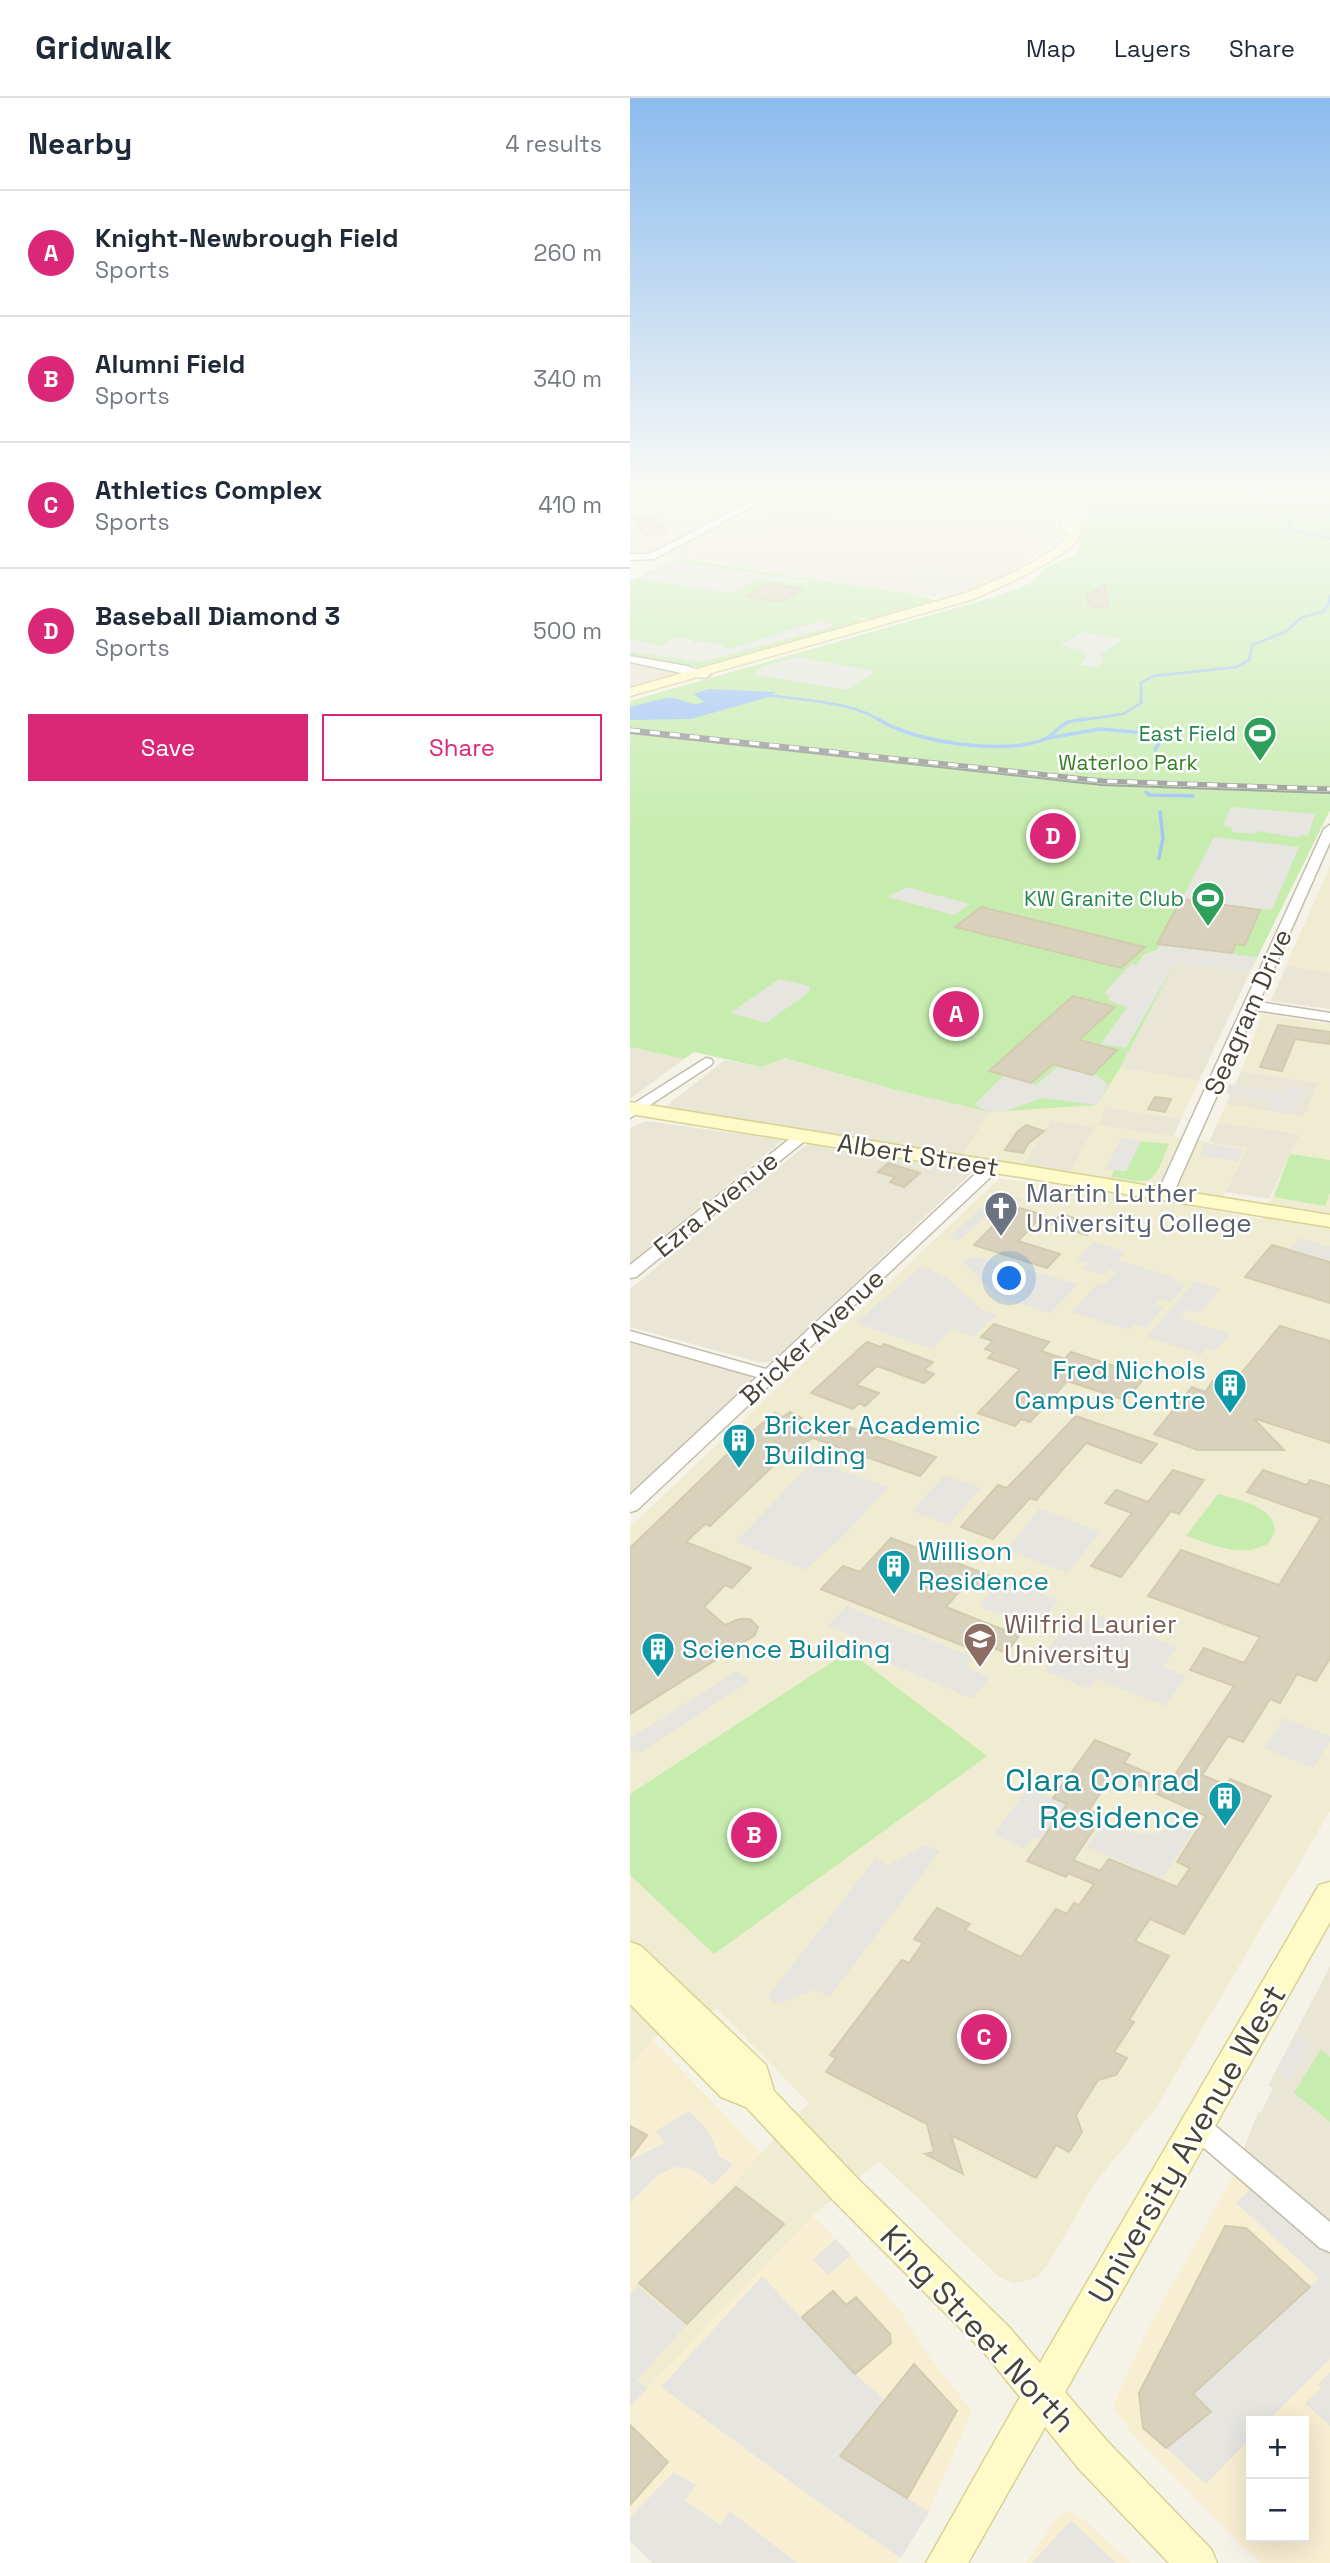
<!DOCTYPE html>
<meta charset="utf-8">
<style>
:root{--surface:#fff;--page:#f2f2f3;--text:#1f2937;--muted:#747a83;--line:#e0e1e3;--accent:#db2777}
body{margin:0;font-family:"Space Grotesk",sans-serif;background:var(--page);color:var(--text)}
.controls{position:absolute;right:21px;bottom:21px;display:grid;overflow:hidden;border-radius:0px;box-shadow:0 7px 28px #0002}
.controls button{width:63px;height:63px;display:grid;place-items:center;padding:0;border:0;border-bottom:2px solid var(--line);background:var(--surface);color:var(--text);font:35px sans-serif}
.you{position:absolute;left:380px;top:1181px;width:24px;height:24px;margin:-18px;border:5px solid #fff;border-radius:50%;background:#1a73e8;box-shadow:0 0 0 10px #1a73e833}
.badge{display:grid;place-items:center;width:46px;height:46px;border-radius:50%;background:var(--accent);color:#fff;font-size:23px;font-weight:700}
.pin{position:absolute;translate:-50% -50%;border:4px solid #fff;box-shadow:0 2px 7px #0006}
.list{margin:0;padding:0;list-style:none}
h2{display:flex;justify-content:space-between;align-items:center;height:91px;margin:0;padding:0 28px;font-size:30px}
h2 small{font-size:23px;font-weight:400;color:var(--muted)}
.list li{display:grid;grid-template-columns:46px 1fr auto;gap:21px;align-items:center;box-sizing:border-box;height:126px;padding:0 28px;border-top:2px solid var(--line)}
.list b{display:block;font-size:26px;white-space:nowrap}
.list p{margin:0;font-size:23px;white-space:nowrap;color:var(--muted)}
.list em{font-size:23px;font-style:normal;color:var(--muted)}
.actions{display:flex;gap:14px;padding:21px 28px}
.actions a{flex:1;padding:16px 0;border:2px solid var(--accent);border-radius:0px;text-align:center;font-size:24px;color:var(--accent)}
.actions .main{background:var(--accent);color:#fff}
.map{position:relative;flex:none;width:700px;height:2465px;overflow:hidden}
header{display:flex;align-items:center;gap:42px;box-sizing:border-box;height:98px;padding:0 35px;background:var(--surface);border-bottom:2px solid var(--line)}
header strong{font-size:33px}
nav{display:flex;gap:38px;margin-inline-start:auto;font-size:24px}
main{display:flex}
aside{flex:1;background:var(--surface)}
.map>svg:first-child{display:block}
.residential{fill:#eae6d5}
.commercial{fill:#f8eed2;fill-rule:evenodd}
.education{fill:#efecd1}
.green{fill:#c6ecae}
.parking{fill:#e6e5e0}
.water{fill:#a0c5f6}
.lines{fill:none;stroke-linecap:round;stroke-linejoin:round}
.stream-far1{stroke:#a0c5f6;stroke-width:2.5}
.stream{stroke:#a0c5f6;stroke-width:3.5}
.building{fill:#d8d1bc;stroke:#d3cbaf;stroke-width:2;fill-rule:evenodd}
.street-casing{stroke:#c2bda9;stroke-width:3}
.secondary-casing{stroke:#d9d294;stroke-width:3}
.street{fill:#fff;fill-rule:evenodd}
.secondary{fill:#fffbc8;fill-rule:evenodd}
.tram{stroke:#979797;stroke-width:2}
.rail-casing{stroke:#979797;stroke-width:5}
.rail{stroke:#fff;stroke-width:3.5;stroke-dasharray:10;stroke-linecap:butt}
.labels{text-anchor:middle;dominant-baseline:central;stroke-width:5;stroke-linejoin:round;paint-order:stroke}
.far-leisure-label{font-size:21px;fill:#27864d;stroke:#fff;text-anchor:end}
.far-park-label{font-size:21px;fill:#388024;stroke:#fff}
.street-label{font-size:26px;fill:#494536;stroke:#fff}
.worship-label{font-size:26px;fill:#5b616d;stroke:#fff;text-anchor:start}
.culture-label{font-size:26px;fill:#0d838f;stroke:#fff;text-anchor:start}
.education-label{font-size:26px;fill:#785e54;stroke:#fff;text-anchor:start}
.near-culture-label{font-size:32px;fill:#0d838f;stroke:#fff;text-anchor:end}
.near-street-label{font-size:32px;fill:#494536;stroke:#fff}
</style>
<header>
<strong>Gridwalk</strong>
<nav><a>Map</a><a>Layers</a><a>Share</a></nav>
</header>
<main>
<aside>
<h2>Nearby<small>4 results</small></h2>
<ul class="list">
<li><span class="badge">A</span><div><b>Knight-Newbrough Field</b><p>Sports</p></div><em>260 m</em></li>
<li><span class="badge">B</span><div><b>Alumni Field</b><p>Sports</p></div><em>340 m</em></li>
<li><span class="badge">C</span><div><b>Athletics Complex</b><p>Sports</p></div><em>410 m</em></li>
<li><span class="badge">D</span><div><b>Baseball Diamond 3</b><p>Sports</p></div><em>500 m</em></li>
</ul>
<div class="actions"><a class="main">Save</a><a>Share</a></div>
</aside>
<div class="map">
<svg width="700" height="2465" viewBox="0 0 700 2465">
<rect width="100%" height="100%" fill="#f5f3e8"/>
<!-- residential -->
<g class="residential">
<polygon points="0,392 21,392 120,406 17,457 0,456"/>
<polygon points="144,392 360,392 355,397 436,404 427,420 424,439 408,456 364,483 316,501 35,457 132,409 132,398"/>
<polygon points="0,566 51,575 0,589"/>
<polygon points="700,771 700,911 641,903 656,868"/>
<polygon points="545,865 620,874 569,983 490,970"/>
<polygon points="0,949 31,956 54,961 0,1001"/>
<polygon points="155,960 266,992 360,1014 332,1058 36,1008 95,962 131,969"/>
<polygon points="611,973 689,985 674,1019 596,1006"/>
<polygon points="476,1009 551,1021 543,1039 467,1027"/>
<polygon points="421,1022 465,1029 440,1075 393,1067"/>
<polygon points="16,1023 153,1042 0,1165 0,1030"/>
<polygon points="588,1024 670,1036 639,1101 595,1094 617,1050 579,1044"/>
<polygon points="181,1043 340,1070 342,1074 143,1263 132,1265 0,1229 0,1191"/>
<polygon points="0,1245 119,1277 125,1283 0,1399"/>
<polygon points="700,1868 700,2158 605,2074 628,2014 631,2015 643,1990 638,1988"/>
</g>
<!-- commercial -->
<g class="commercial">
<polygon points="22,1941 131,2055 0,2194 0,1967"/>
<path d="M605 2074 700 2158V2465H630L502 2336 483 2308 515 2236ZM621 2323H674V2439H621Z"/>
<polygon points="183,2117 271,2214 298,2257 342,2313 299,2414 267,2465 23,2465 0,2443 0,2276 17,2290"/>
<polygon points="439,2413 454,2422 500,2465 396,2465 429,2417"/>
</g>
<!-- education -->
<g class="education">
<polygon points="700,768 700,875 656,868"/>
<polygon points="538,876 490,970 569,983 551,1021 476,1009 468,1027 618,1050 586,1113 631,1121 670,1036 588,1024 596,1006 674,1019 689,985 611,973 632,916 700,926 700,1713 525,2011 465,2085 417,2168 406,2180 384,2185 369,2179 249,2063 183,2117 17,2291 0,2277 0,2194 179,2005 87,1911 22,1941 0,1967 0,1429 370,1080 432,1090 464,1029 421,1022 393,1067 332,1058 359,1014 266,992 155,960"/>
</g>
<!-- green -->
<g class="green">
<path d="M549 392H700V712L620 874 545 865 490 970 467 1007 360 1014 266 992 155 960 131 969 64 954 54 961 0 949V603L357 501 399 486 419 468 447 456 450 450 448 441C459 428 449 418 464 399L529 404Z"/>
<polygon points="154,411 199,412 182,424 142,424"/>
<polygon points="47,460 288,497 307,503 240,522 221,518 236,524 71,570 0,557 0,481 5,481"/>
<path d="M511 1043 539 1046C522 1088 525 1086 481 1079L484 1072 496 1073Z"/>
<polygon points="660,1056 700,1062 700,1094 695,1108 644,1099"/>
<path d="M588 1396C608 1402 642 1407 645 1432L639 1445C612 1461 584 1447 556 1438Z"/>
<polygon points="219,1553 357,1658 84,1856 0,1777 0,1696"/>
<polygon points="691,1951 700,1959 700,2024 664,1995"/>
</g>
<!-- parking -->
<g class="parking">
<polygon points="360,392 429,392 424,395 410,396 434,398 424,407 384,406 386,402 375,401 376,399 354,397"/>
<polygon points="43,463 177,483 172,486 127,481 101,495 9,481"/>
<polygon points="290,474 349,483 343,486 336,485 333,487 336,488 309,498 301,497 290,493 321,486 281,480"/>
<polygon points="192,522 205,528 72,564 0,554 0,540 29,548 43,541 57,540 66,545 71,543 95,547 93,549 99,551"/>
<polygon points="453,534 494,541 471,556 471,559 475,560 468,569 450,567 457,557 447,551 430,548"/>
<polygon points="167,559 227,570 246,573 217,592 122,576 135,568"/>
<polygon points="601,709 685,716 678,738 670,737 669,740 628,733 624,736 602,734 603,730 593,728"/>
<polygon points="584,739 669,749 642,812 552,801"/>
<polygon points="277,789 295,794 340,806 324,817 257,799"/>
<polygon points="530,847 627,859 620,874 545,865 496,950 471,946 497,909 477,902 480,899 474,895 501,866 507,867 513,857 528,851"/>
<polygon points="149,881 176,887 180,889 179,894 136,925 100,915"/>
<polygon points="427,969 468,978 478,987 467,1007 412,1000 375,1013 360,1014 344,1007 374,977 406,987"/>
<polygon points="599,986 653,995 657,988 676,991 664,1017 637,1012 641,1003 596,995"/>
<polygon points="491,1040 511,1043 496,1073 475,1071"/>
<polygon points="575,1045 613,1052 608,1064 570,1057"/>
<polygon points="369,1093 393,1101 375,1118 361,1113 329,1143 319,1140"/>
<polygon points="669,1140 700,1149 700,1162 660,1151"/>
<polygon points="463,1144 495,1154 488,1162 546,1180 543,1183 555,1187 540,1204 529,1201 524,1207 533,1209 516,1230 504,1226 499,1232 442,1214 468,1185 475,1187 487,1174 479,1171 473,1177 453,1171 458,1165 447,1161"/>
<polygon points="349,1159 448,1186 420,1216 366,1197 333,1164 335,1161"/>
<polygon points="292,1168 317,1180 351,1211 367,1217 342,1239 321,1231 302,1251 226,1225"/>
<polygon points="565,1183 590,1191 570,1215 558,1211 550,1220 600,1236 586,1253 576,1250 571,1257 517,1239"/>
<polygon points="184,1363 259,1389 213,1438 175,1472 105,1444"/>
<polygon points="315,1377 351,1390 318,1427 282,1413"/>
<polygon points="410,1410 470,1434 438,1475 377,1452"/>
<polygon points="372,1480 429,1502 406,1530 349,1508"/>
<polygon points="216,1508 342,1559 336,1569 359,1580 342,1601 251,1561 258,1552 198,1528"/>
<polygon points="464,1516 547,1549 533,1569 556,1578 535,1608 467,1581 459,1591 415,1573 422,1565 411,1560 443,1519 457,1524"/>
<polygon points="106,1573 120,1583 8,1656 0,1649 0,1641"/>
<polygon points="654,1620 700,1638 700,1643 683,1670 634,1650"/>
<polygon points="398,1690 437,1706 411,1742 403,1739 394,1750 364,1736"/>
<polygon points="559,1715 571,1721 532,1781 457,1749 476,1722 494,1732 509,1736 527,1735 542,1729"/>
<polygon points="296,1747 310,1753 199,1899 185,1892 148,1906 137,1900 246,1760 258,1767"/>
<polygon points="666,1936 681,1948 660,1983 647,1973"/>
<polygon points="59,2013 79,2034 89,2058 103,2067 83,2087 62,2071 45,2069 27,2078 0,2105 0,2062 35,2045 26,2033"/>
<polygon points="622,2089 700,2158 700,2261 638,2323 621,2323 621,2340 576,2386 536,2350 580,2314 563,2296 689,2180 606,2105"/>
<polygon points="206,2141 221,2157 198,2177 183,2161"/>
<polygon points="132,2178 225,2276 255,2302 211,2358 299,2414 271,2460 191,2406 31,2289"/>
<polygon points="8,2189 56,2227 7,2282 17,2291 0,2308 0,2196"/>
<polygon points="700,2274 700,2328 675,2305 691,2291 687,2287"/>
<polygon points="44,2374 66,2387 55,2402 90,2427 100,2413 167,2465 23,2465 0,2443 0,2419"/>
<polygon points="441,2422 486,2465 402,2465"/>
</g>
<!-- water -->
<path class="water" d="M78 591 146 594 139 599 61 621 0 622V609C13 606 27 601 41 600 54 600 62 610 74 604L64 596Z"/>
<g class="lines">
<!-- stream-far1 -->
<g class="stream-far1">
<polyline points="612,392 615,395 670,404 700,400"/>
<polyline points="670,404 656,423 664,432 700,440"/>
<path d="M139 597C174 603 221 603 251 623"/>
<polyline points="445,623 493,616 511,605 511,585 523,578 607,569 619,562 622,547 655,534 672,519 692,514 698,508 700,498"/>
</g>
<!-- stream -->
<g class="stream">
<path d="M248 621C282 644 377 658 415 641 423 638 428 629 436 625 442 622 451 622 457 621"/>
<polyline points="418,640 470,631 527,636 530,643 525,652"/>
<polyline points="516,694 519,697 563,698"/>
<polyline points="529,760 533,740 530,714"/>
</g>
</g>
<!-- building -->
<g class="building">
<polygon points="0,417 24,419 37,435 15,437"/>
<polygon points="138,486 148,487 173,491 150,504 116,498"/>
<polygon points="475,486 478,509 462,509 462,506 458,506 457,497"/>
<polygon points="551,801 609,809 630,812 615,847 606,846 602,855 527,846"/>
<polygon points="351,809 515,849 491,870 325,829"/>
<polygon points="443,898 485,909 449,942 487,952 462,977 423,966 401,985 359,973"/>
<polygon points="648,927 700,934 700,946 665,941 652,973 630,969"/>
<polygon points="525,999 541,1001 535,1014 518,1011"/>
<polygon points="396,1027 414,1033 398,1046 393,1055 375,1052 387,1034"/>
<polygon points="258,1065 290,1075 274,1089 260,1084 265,1079 248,1074"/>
<polygon points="390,1110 413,1117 388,1143 430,1156 417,1170 344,1147 368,1123 374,1126"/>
<polygon points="431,1116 466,1127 457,1137 422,1126"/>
<polygon points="642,1147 700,1164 700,1205 615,1179"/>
<polygon points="364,1226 419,1244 411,1253 435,1261 441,1254 509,1276 506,1281 512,1283 495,1302 437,1283 400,1324 391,1321 385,1328 348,1315 390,1271 358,1260 364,1254 355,1251 363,1243 351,1239"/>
<polygon points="650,1228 700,1243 700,1345 623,1320 654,1352 568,1352 524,1336 562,1289 575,1294 583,1283 600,1289"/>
<polygon points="237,1244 251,1249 254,1246 303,1264 294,1272 304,1276 294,1285 247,1268 226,1287 249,1295 235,1308 229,1305 223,1311 181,1295"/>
<polygon points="160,1314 204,1337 213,1327 306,1359 290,1378 183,1340 160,1352 80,1428 75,1426 56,1444 121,1470 102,1490 95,1487 74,1509 95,1527 109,1521 120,1521 128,1529 125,1537 0,1616 0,1450 113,1341 145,1315 153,1319"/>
<polygon points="446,1318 527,1346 511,1365 456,1345 406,1402 400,1400 363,1441 331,1429 368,1387 377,1390"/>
<polygon points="543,1372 574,1382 549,1416 541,1413 491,1479 461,1468 502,1415 475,1405 486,1392 518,1404"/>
<path d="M633 1372 677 1387 680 1382 700 1388V1560L686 1583 667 1576 650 1605 640 1601 613 1644 598 1638 572 1677 596 1687 600 1681 641 1698 554 1836 520 1821 505 1843 539 1858 499 1922 504 1924 484 1954 497 1960 486 1977 468 1982 446 2017 452 2034 439 2054 426 2047 406 2080 321 2037 333 2076 295 2056 304 2054 297 2026 196 1974 206 1960 200 1957 272 1862 279 1865 293 1845 284 1841 307 1810 340 1826 335 1832 391 1859 426 1811 437 1816 444 1805 449 1807 464 1786 438 1775 436 1779 397 1763 437 1706 423 1700 465 1642 500 1656 494 1665 540 1684 604 1588 560 1572 574 1550 614 1565 630 1539 518 1498 551 1452 649 1487 691 1420 617 1394ZM483 1676 576 1718 547 1764 560 1770 547 1789 479 1761 470 1773 443 1762 473 1718 459 1712Z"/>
<polygon points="261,1440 366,1480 356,1493 336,1485 316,1509 389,1538 376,1555 362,1549 356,1557 191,1491 213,1468 230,1474"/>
<polygon points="0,2028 17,2037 0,2060"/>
<polygon points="106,2089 154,2126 57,2226 9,2185"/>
<polygon points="595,2128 616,2130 680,2189 563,2296 581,2314 536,2350 513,2330 509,2295"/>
<polygon points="203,2193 216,2207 226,2199 260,2236 261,2245 225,2276 172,2219"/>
<polygon points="284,2266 327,2313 277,2400 210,2358"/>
<polygon points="0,2327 38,2364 0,2407"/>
</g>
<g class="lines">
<defs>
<g id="street">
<polygon points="38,392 60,392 132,404 24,461 0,462 0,456 19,456 119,405"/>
<polygon points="0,558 57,568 80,577 75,580 0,564"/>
<polygon points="700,727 700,744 629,904 700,915 700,923 625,912 543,1096 535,1101 529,1099 527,1096 694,731"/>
<polygon points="76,960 81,961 83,964 81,967 0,1020 0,1008"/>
<polygon points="172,1033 177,1035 180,1038 177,1041 6,1179 0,1180 0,1167 167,1035"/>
<polygon points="362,1064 368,1066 370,1069 368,1072 7,1412 0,1414 0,1397 127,1279 0,1243 0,1233 136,1271 356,1066"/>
<polygon points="568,2018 577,2021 700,2124 700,2154 690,2150 559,2037 555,2029 559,2021"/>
</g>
<g id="secondary">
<path d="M452 392H463L446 412 445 419 451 423C450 428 450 435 448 439 440 459 366 491 344 501L0 598V590L336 495C358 486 429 456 438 436L429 433 434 411Z"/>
<polygon points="0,1004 700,1117 700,1129 0,1016"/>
<polygon points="700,1784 700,1824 435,2294 477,2343 581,2451 587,2465 539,2465 449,2371 415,2329 338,2465 296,2465 390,2299 353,2253 202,2101 116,2009 91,1999 0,1906 0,1844 11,1848 136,1967 144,1993 226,2079 379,2229 410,2265 689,1787"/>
</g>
</defs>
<!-- street casing -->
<use href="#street" class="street-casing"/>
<!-- secondary casing -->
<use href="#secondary" class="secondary-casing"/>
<!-- street -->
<use href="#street" class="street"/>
<!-- secondary -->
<use href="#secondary" class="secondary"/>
<!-- tram -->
<polyline class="tram" points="0,635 472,687 700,695"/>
<defs>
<polyline id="rail" points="0,632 473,683 700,691"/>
</defs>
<!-- rail casing -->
<use href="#rail" class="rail-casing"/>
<!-- rail -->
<use href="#rail" class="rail"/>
</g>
<!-- sky -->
<linearGradient id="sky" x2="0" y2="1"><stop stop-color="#8bbbee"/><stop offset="0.53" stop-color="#fafaf5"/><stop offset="1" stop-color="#fafaf5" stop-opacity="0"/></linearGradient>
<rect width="700" height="737" fill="url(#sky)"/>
<!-- icons -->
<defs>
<symbol id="stadium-pin" viewBox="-11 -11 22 30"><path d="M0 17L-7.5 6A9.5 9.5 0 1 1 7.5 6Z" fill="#2e9e5b" stroke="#fff"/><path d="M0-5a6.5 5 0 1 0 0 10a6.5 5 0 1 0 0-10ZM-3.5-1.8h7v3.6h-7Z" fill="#fff"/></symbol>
<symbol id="church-pin" viewBox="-11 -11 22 30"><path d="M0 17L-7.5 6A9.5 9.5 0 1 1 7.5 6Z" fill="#6b7280" stroke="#fff"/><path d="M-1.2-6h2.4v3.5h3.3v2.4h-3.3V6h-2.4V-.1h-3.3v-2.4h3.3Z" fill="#fff"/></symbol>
<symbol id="building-pin" viewBox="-11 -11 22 30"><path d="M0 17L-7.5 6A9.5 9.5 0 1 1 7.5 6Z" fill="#0f9aa8" stroke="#fff"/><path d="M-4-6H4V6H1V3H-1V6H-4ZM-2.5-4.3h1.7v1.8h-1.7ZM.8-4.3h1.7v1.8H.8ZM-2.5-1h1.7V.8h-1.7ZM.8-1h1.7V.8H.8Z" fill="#fff"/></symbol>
<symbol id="university-pin" viewBox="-11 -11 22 30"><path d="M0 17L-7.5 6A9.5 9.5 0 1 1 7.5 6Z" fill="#8d6e63" stroke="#fff"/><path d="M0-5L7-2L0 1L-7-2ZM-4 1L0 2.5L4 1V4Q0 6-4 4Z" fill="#fff"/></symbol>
</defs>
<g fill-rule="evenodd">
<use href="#stadium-pin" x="611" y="616" width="38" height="52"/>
<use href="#stadium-pin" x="559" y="781" width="38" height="52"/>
<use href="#church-pin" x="352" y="1091" width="38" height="52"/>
<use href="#building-pin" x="581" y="1268" width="38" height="52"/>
<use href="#building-pin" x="90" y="1323" width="38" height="52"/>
<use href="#building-pin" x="245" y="1449" width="38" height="52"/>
<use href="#university-pin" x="331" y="1522" width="38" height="52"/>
<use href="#building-pin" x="9" y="1532" width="38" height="52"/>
<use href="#building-pin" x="576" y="1681" width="38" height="52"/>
</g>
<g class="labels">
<!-- far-leisure labels -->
<g class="far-leisure-label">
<text x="606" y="635">East Field</text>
<text x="554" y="800">KW Granite Club</text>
</g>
<!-- far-park labels -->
<g class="far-park-label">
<text x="498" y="664">Waterloo Park</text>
</g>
<!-- street labels -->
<g class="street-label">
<text transform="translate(618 914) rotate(-66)">Seagram Drive</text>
<text transform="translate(288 1057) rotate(9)">Albert Street</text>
<text transform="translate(86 1106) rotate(-39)">Ezra Avenue</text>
<text transform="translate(182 1239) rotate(-43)">Bricker Avenue</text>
</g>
<!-- worship labels -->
<g class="worship-label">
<text x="396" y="1095">Martin Luther<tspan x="396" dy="30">University College</tspan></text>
</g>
<!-- culture labels -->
<g class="culture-label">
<text x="576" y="1272" text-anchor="end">Fred Nichols<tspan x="576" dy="30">Campus Centre</tspan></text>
<text x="134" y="1327">Bricker Academic<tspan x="134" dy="30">Building</tspan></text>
<text x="288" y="1453">Willison<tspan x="288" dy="30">Residence</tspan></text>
<text x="52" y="1551">Science Building</text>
</g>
<!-- education labels -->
<g class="education-label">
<text x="374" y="1526">Wilfrid Laurier<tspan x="374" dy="30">University</tspan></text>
</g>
<!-- near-culture labels -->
<g class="near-culture-label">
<text x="570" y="1682">Clara Conrad<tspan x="570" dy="37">Residence</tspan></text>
</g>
<!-- near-street labels -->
<g class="near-street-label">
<text transform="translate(557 2046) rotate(-60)">University Avenue West</text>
<text transform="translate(348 2231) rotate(47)">King Street North</text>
</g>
</g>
</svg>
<div class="controls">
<button>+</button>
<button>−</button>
</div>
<div class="you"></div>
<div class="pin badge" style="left:326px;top:916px">A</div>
<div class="pin badge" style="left:124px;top:1737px">B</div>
<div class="pin badge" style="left:354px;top:1939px">C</div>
<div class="pin badge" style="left:423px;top:738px">D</div>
</div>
</main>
